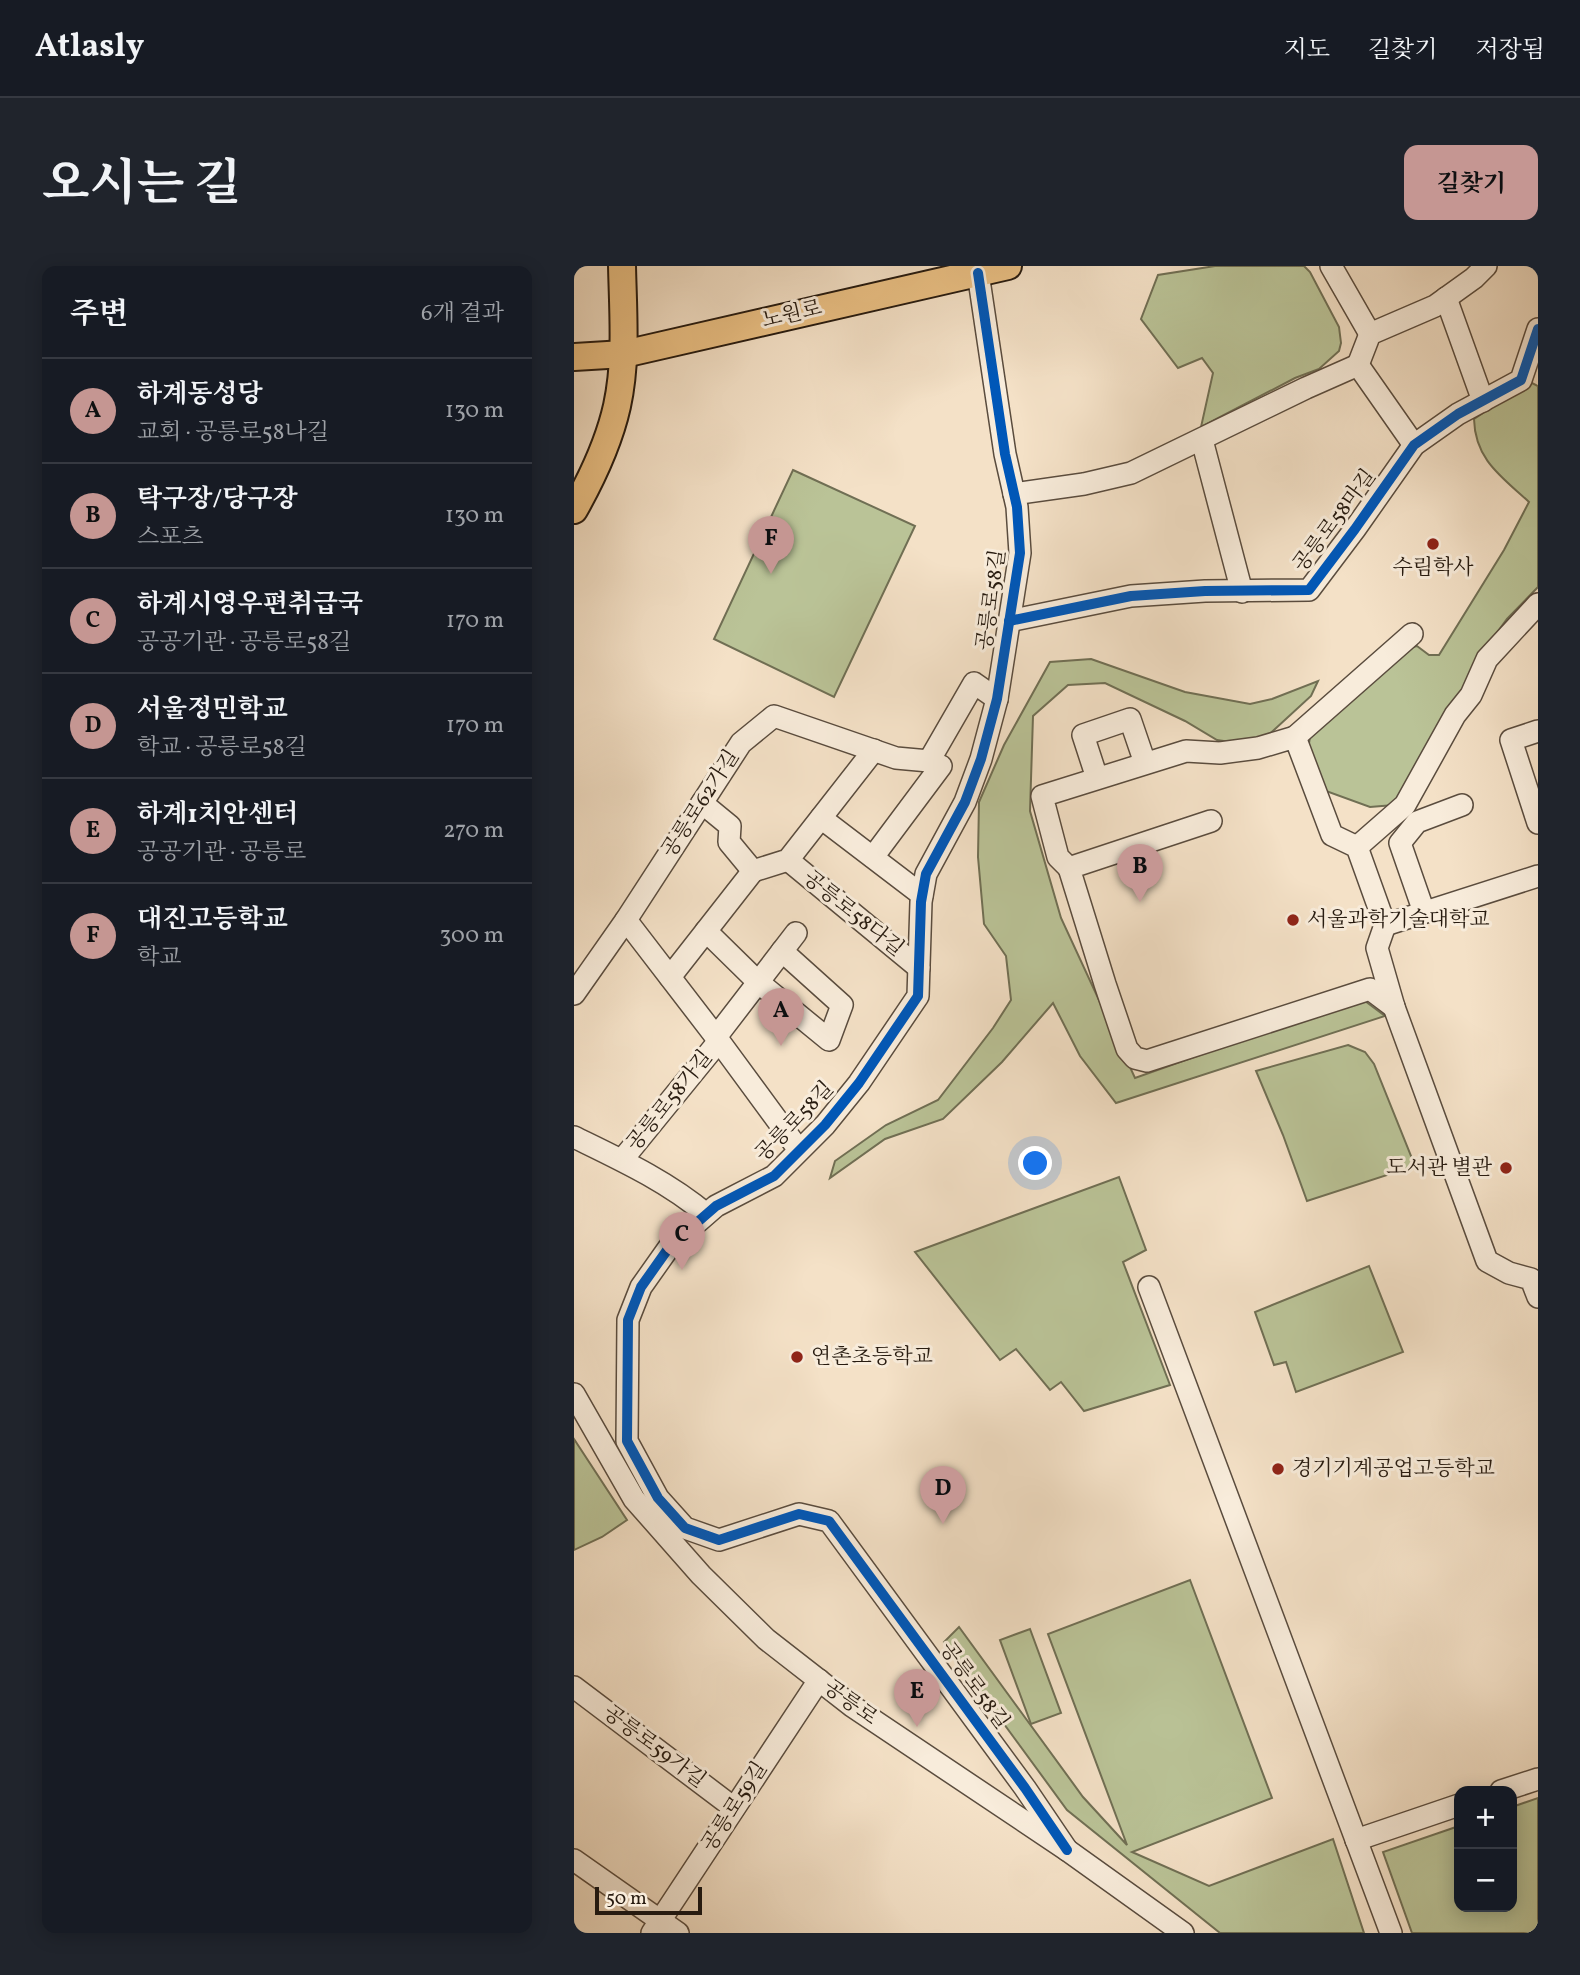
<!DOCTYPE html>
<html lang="ko">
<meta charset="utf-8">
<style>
:root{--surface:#171b24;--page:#20242c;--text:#f1f3f6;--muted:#9ea1a6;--line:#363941;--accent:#c59692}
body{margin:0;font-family:Vollkorn,"Noto Serif KR",serif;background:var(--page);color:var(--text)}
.controls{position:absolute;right:21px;bottom:21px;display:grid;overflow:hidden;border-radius:14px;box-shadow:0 4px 18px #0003}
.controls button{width:63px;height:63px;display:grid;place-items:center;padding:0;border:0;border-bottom:2px solid var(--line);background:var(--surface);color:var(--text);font:35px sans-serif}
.scale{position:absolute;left:21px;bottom:18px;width:107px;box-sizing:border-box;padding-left:7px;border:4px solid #271b10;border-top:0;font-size:19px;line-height:24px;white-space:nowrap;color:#271b10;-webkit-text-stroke:5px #f8ecdb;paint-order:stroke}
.you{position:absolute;left:462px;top:898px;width:24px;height:24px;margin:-18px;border:5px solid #fff;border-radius:50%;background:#1a73e8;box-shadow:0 0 0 10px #1a73e833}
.badge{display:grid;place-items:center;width:46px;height:46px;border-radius:50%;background:var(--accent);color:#111;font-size:23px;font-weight:700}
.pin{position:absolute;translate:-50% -58px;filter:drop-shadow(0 2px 4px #0008)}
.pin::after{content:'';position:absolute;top:37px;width:24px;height:21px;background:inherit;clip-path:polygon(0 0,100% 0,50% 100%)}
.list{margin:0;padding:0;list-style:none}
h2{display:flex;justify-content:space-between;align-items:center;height:91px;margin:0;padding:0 28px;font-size:30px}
h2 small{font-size:23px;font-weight:400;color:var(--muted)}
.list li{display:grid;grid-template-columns:46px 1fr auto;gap:21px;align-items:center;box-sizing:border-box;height:105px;padding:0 28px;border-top:2px solid var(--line)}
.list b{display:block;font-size:26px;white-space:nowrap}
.list p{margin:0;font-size:23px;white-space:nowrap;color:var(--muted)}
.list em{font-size:23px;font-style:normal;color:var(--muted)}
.map{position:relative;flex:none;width:964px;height:1667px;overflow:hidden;border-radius:14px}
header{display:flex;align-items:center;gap:42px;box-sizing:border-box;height:98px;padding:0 35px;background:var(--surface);border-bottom:2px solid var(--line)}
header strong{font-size:33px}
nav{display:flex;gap:38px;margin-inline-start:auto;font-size:24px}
.intro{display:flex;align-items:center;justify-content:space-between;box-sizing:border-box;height:168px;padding:0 42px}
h1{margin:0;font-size:49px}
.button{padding:18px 32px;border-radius:14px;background:var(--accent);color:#111;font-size:24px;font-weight:700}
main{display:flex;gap:42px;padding:0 42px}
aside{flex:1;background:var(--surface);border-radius:14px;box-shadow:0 4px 18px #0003}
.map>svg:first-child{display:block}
.green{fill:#bac397;stroke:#706f54;stroke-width:2}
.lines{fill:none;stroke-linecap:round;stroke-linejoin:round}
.minor-casing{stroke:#5a4c3e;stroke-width:24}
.major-casing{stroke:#271b10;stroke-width:30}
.minor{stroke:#f8ecdb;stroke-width:21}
.major{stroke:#eac084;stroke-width:26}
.cycleway-casing{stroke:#f8ecdb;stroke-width:15}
.cycleway{stroke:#0057b8;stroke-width:10}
.poi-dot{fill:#8f2418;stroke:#f8ecdb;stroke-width:2.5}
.labels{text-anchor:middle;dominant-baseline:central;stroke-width:6;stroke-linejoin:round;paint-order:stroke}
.street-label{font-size:21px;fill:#271b10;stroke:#f8ecdb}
.poi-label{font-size:21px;fill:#271b10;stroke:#f8ecdb;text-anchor:start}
</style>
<header>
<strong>Atlasly</strong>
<nav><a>지도</a><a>길찾기</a><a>저장됨</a></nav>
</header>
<div class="intro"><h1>오시는 길</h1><a class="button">길찾기</a></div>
<main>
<aside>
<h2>주변<small>6개 결과</small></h2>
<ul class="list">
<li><span class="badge">A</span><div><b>하계동성당</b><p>교회 · 공릉로58나길</p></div><em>130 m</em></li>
<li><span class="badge">B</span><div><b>탁구장/당구장</b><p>스포츠</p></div><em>130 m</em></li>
<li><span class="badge">C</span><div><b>하계시영우편취급국</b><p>공공기관 · 공릉로58길</p></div><em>170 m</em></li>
<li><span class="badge">D</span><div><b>서울정민학교</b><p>학교 · 공릉로58길</p></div><em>170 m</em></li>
<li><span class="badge">E</span><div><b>하계1치안센터</b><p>공공기관 · 공릉로</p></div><em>270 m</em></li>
<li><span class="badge">F</span><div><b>대진고등학교</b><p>학교</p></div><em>300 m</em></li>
</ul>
</aside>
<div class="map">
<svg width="964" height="1667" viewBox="0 0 964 1667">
<rect width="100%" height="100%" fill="#f4e1c7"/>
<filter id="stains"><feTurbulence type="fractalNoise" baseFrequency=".00286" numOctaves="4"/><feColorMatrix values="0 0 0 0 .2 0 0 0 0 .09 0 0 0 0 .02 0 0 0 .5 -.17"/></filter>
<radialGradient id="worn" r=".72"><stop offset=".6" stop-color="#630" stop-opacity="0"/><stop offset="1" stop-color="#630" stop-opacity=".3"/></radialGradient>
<!-- green -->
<g class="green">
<polygon points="641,0 730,0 736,6 765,61 767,77 765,85 745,103 721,112 627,161 639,107 628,92 604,102 567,53 584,9"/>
<path d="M956 116 964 120V321L933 353 903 394 890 435 820 539 796 541 741 521 734 484 737 464 835 382 843 380 855 389H865L930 284 955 236C928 211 901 194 900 153Z"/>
<polygon points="219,204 341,260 260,431 140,373"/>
<polygon points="517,393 611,426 676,438 698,433 744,415 737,430 688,475 663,477 643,474 611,455 531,417 494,419 459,450 456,545 487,652 561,812 787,732 811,750 542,837 506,790 479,737 428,796 369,853 311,873 256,912 261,895 312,859 364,834 419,762 437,734 432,690 410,658 404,591 405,536 430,479 476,396"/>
<polygon points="774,779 791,786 800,798 841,900 733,935 709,869 682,805"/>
<polygon points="545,911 572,984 549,996 596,1119 510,1145 487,1116 476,1124 442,1083 426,1094 341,986"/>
<polygon points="795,1000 829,1086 722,1126 712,1096 700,1099 681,1046"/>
<polygon points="0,1173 53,1254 28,1271 0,1284"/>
<polygon points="616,1314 698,1532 558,1586 635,1620 759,1573 790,1667 646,1667 493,1544 370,1376 385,1361 509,1531 553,1579 474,1368"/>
<polygon points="456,1363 487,1447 457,1458 426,1374"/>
<polygon points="964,1532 964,1667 838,1667 809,1586 885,1560 885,1641 938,1641 938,1541"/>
</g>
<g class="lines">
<defs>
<g id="minor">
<polyline points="757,0 796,68"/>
<polyline points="404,7 431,188 443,241 446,287 423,433 407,493 391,536 352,608 347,636 344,730 285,817 251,859 200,910 142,940 96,980 67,1021 54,1054 53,1175 84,1232 111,1262 145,1274 225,1248 255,1255 451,1522 493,1584"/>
<polyline points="872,32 909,135"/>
<polyline points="784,99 796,68 861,40 900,12 912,0"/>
<polyline points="784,99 840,179"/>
<polyline points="628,174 668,326"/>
<polyline points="440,228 510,218 557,207 732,122 784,99"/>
<polyline points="435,355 557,330 631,325 735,324 781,263 840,179 884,148 947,114 964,63"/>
<polyline points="964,465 937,474 964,557"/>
<polyline points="721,471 838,368"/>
<polyline points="523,512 509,469 556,453 571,497"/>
<polyline points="128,537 156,560 155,576 179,605"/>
<polyline points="247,552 348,629"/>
<polyline points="637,555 495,602 531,718 553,783 561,792 573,795 796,723 820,741"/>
<polyline points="783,581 831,539 881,449 897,429 913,393 964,338"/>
<polyline points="299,591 367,500"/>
<polyline points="214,594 345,702"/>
<polyline points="495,602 484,591 468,530 612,485 646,487 684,482 721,471 758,569 783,581 811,659 803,682 820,741 913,995 935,1007 957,1013 964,1031"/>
<polyline points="179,605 214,594 300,484"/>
<polyline points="850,646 826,577 843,556 888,539"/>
<polyline points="52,654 145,775 225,884"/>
<polyline points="811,659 964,610"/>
<polyline points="132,665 184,716 255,774 268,739 208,685"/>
<polyline points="96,711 179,605"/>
<polyline points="0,728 52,654 167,477 200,450 322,492 355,495 400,417 423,433"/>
<polyline points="142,771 222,667"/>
<path d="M0 871C45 893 93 915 132 948"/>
<polyline points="48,894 145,775"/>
<polyline points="575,1021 817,1667"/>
<polyline points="0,1128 60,1233 127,1309 192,1373 278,1440 493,1584 609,1667"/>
<polyline points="0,1421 160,1542"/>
<polyline points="927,1525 964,1513"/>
<polyline points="782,1574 885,1539"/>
<polyline points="0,1594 104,1667"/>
<polyline points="78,1667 245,1414"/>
</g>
<g id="major">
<polyline points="0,91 50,88 434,0"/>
<path d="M0 244C18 212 35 176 43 140 53 94 49 46 48 0"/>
</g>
</defs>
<!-- minor casing -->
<use href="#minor" class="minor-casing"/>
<!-- major casing -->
<use href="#major" class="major-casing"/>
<!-- minor -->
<use href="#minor" class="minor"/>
<!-- major -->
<use href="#major" class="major"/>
<defs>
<g id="cycleway">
<polyline points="404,7 431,188 443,241 446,287 423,433 407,493 391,536 352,608 347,636 344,730 285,817 251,859 200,910 142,940 96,980 67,1021 54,1054 53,1175 84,1232 111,1262 145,1274 225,1248 255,1255 451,1522 493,1584"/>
<polyline points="435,355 557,330 631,325 735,324 781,263 840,179 884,148 947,114 964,63"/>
</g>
</defs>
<!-- cycleway casing -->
<use href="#cycleway" class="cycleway-casing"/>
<!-- cycleway -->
<use href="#cycleway" class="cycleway"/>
</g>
<!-- markers -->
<g class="poi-dot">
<circle cx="859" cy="278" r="7"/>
<circle cx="719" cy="654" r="7"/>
<circle cx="932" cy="902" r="7"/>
<circle cx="223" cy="1091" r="7"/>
<circle cx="704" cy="1203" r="7"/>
</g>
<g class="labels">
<!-- street labels -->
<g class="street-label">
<text transform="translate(218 49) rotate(-13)">노원로</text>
<text transform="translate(761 255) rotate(-53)">공릉로58마길</text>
<text transform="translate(418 334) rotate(-82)">공릉로58길</text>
<text transform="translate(127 538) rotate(-57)">공릉로62가길</text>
<text transform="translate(279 648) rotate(39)">공릉로58다길</text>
<text transform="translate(96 835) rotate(-51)">공릉로58가길</text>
<text transform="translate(221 856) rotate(-46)">공릉로58길</text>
<text transform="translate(400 1420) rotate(54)">공릉로58길</text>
<text transform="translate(276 1437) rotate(36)">공릉로</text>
<text transform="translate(80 1481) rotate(37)">공릉로59가길</text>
<text transform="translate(161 1541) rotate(-57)">공릉로59길</text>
</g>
<!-- poi labels -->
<g class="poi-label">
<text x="859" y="302" text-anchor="middle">수림학사</text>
<text x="733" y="654">서울과학기술대학교</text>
<text x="918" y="902" text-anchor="end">도서관 별관</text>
<text x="237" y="1091">연촌초등학교</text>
<text x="718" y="1203">경기기계공업고등학교</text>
</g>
</g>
<rect width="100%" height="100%" filter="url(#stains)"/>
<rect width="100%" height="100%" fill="url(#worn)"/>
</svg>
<div class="controls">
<button>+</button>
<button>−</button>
</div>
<div class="scale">50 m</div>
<div class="you"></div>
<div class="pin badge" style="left:207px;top:780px">A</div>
<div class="pin badge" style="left:566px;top:636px">B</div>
<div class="pin badge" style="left:108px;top:1004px">C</div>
<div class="pin badge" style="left:369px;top:1258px">D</div>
<div class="pin badge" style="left:343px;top:1461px">E</div>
<div class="pin badge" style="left:197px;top:308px">F</div>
</div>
</main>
